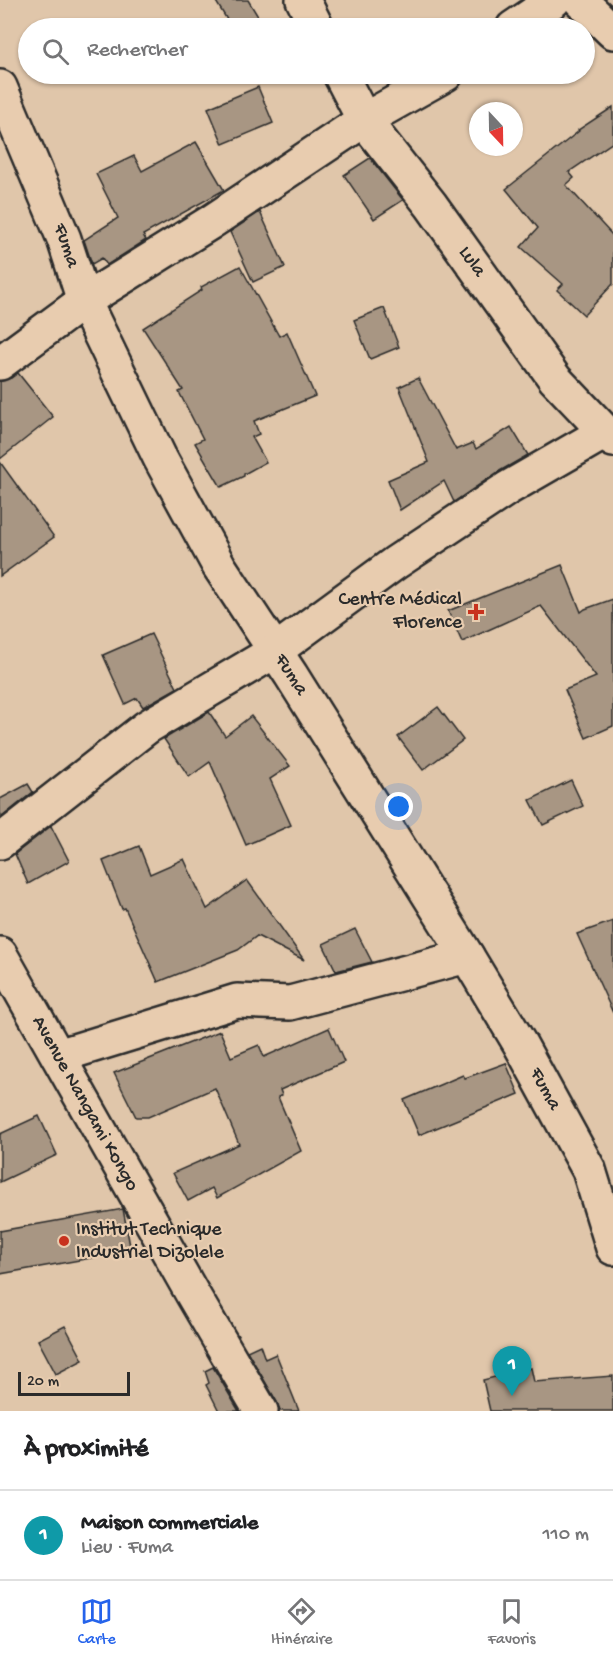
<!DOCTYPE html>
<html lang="fr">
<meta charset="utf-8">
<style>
:root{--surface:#fff;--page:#f2f2f2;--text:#202124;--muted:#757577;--line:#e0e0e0;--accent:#2563eb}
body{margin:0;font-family:"Gochi Hand",sans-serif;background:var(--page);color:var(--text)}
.compass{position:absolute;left:469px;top:102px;width:54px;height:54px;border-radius:50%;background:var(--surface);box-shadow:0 2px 4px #0004;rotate:158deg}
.scale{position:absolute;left:18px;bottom:15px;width:112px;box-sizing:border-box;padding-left:6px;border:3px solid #2b2b2b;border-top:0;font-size:16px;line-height:21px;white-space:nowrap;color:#2b2b2b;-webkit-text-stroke:4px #e8ccaf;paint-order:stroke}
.you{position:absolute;left:399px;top:807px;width:21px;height:21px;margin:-15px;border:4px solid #fff;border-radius:50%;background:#1a73e8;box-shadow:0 0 0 9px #1a73e833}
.badge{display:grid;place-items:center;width:39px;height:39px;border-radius:50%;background:var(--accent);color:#fff;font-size:20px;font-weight:700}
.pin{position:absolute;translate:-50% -50px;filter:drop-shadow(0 2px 3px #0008)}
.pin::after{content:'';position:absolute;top:32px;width:21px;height:18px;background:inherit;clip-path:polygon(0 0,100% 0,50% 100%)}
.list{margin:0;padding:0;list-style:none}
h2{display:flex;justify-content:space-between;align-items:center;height:78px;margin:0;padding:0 24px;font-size:26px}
h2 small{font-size:20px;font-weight:400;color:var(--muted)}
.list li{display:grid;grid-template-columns:39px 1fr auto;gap:18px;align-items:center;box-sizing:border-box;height:90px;padding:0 24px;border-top:2px solid var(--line)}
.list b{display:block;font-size:22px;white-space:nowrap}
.list p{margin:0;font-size:20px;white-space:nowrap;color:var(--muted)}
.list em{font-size:20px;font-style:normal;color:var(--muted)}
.icon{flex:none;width:33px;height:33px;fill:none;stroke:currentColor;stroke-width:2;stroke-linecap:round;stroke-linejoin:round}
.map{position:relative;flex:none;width:613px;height:1411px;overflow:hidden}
.search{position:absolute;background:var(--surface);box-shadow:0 2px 4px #0004;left:18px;right:18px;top:18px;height:66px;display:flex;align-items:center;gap:15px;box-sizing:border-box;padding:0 21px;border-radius:33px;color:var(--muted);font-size:22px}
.sheet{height:168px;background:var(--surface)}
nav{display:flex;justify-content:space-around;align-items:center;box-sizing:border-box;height:84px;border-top:2px solid var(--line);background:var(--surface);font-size:16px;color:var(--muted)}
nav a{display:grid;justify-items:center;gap:3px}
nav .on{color:var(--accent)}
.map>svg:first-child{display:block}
.building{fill:#a89683;stroke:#2b2b2b;stroke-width:1.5}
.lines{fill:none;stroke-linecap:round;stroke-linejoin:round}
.street-casing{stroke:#2b2b2b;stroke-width:38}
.street{stroke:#e8ccaf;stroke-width:33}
.poi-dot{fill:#c8321e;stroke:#e8ccaf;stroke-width:2}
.labels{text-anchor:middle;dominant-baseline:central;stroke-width:4.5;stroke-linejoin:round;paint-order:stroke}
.street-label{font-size:20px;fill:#2b2b2b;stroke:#e8ccaf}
.poi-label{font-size:20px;fill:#2b2b2b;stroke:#e8ccaf;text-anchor:end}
</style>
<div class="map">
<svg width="613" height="1411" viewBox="0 0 613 1411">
<rect width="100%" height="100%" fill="#e0c6aa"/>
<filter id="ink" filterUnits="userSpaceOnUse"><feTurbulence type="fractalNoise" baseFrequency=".0167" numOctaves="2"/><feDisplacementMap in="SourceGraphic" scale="12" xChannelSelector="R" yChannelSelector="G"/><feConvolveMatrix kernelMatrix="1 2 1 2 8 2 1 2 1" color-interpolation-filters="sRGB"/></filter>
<g filter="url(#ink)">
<!-- building -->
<g class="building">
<polygon points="215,0 248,0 265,28 232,28"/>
<polygon points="258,87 273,123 223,144 208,108"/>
<polygon points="613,107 613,142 569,172 574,178 566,185 613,236 613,284 584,315 557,290 563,284 521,247 538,228 506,189 579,131 578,130"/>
<polygon points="196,142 224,190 143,235 146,240 107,265 102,258 92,264 84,240 118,218 96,174 134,156 142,171"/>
<polygon points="370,158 403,200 374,219 344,175"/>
<polygon points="260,212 285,267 253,282 230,232"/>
<polygon points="240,266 279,336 287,332 315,396 254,421 259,434 252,437 266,462 244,474 244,476 221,487 195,443 203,439 179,392 183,390 143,328 202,290 201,287"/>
<polygon points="384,308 399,347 370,359 354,320"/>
<polygon points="18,373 53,417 0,459 0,381 11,378"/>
<polygon points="418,378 456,450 473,443 476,449 511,427 528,455 498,472 454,502 444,481 400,510 388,480 429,462 399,387"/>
<polygon points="0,462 54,537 0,576"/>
<polygon points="562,565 581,612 585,609 613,599 613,726 586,738 565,690 596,677 541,606 462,642 448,611"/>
<polygon points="151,634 177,688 143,707 137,698 125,704 103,655"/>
<polygon points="438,707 463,740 423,770 398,737"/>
<polygon points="209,712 225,736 251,716 290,766 270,779 291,825 246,845 210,762 189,777 164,739"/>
<polygon points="571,780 583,806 543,825 530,800"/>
<polygon points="28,784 33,792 2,817 0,813 0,799"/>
<polygon points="51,826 69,861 28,884 15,854"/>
<polygon points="139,846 150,874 184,859 207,909 247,880 304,960 257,936 238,950 158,982 125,908 122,909 103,861"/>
<polygon points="613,921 613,1013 577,934"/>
<polygon points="355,929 372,962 336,971 323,944"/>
<polygon points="329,1028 344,1062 280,1090 282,1095 278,1097 301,1151 217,1198 212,1188 188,1201 173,1173 239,1144 215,1088 148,1117 136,1117 114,1073 220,1031 231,1057 259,1045 264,1057"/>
<polygon points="506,1063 519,1094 419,1135 404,1100 463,1075 465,1078"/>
<polygon points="39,1116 57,1155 0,1182 0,1134"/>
<polygon points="123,1209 131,1251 0,1274 0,1231"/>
<polygon points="65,1326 83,1360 56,1374 38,1340"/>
<polygon points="260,1345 265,1359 276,1354 299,1411 280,1411 277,1402 247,1351"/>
<polygon points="213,1367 239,1411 219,1411 206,1385 209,1383 205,1371"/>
<polygon points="531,1368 534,1382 613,1376 613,1411 490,1411 483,1380"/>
</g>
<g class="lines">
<defs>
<g id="street">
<polyline points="303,0 317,28"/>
<polyline points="580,0 613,32"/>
<polyline points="513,28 554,0"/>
<path id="s1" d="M340 74 364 120 431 205 555 379 613 440"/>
<path id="s2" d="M0 87 64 239 84 301 160 458 219 566 291 675 467 956 520 1044 589 1170 613 1248"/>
<polyline points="0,363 84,301 211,222 364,120 446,74"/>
<polyline points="0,842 147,727 275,651 395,563 508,488 605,432"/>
<path id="s3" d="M0 954 193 1295 261 1411"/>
<polyline points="58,1056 237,1001 290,1003 467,956"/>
</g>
</defs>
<!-- street casing -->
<use href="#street" class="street-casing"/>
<!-- street -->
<use href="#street" class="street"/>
</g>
</g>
<!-- markers -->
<g class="poi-dot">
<path d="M473 603h6v6h6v6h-6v6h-6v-6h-6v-6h6z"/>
<circle cx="64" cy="1241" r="6"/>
</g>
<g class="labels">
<!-- street labels -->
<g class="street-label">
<text stroke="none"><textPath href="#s2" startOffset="172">Fuma</textPath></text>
<text stroke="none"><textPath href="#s1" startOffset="230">Lula</textPath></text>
<text stroke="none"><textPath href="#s2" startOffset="658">Fuma</textPath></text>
<text stroke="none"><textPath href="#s2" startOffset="1144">Fuma</textPath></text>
<text stroke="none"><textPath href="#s3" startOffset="172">Avenue Nangami Kongo</textPath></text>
</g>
<!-- poi labels -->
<g class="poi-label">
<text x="462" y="600">Centre Médical<tspan x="462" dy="23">Florence</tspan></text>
<text x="76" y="1230" text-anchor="start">Institut Technique<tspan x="76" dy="23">Industriel Dizolele</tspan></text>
</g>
</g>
</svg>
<svg class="compass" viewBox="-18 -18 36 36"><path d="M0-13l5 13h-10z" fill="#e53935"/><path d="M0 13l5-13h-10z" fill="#757577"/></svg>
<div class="scale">20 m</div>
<div class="you"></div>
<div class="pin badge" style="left:512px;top:1396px;background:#0f9aa8">1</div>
<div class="search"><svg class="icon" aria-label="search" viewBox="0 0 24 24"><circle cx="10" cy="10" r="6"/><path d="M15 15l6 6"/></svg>Rechercher</div>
</div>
<section class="sheet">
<h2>À proximité<small></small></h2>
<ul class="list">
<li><span class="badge" style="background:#0f9aa8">1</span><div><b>Maison commerciale</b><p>Lieu · Fuma</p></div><em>110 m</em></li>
</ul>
</section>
<nav>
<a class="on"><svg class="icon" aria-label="map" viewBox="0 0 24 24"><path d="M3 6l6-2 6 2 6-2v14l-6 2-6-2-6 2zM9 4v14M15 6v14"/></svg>Carte</a>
<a><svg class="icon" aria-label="directions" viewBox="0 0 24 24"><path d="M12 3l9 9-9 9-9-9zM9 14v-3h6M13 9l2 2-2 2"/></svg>Itinéraire</a>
<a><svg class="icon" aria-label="saved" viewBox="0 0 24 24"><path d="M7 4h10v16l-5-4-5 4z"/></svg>Favoris</a>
</nav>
